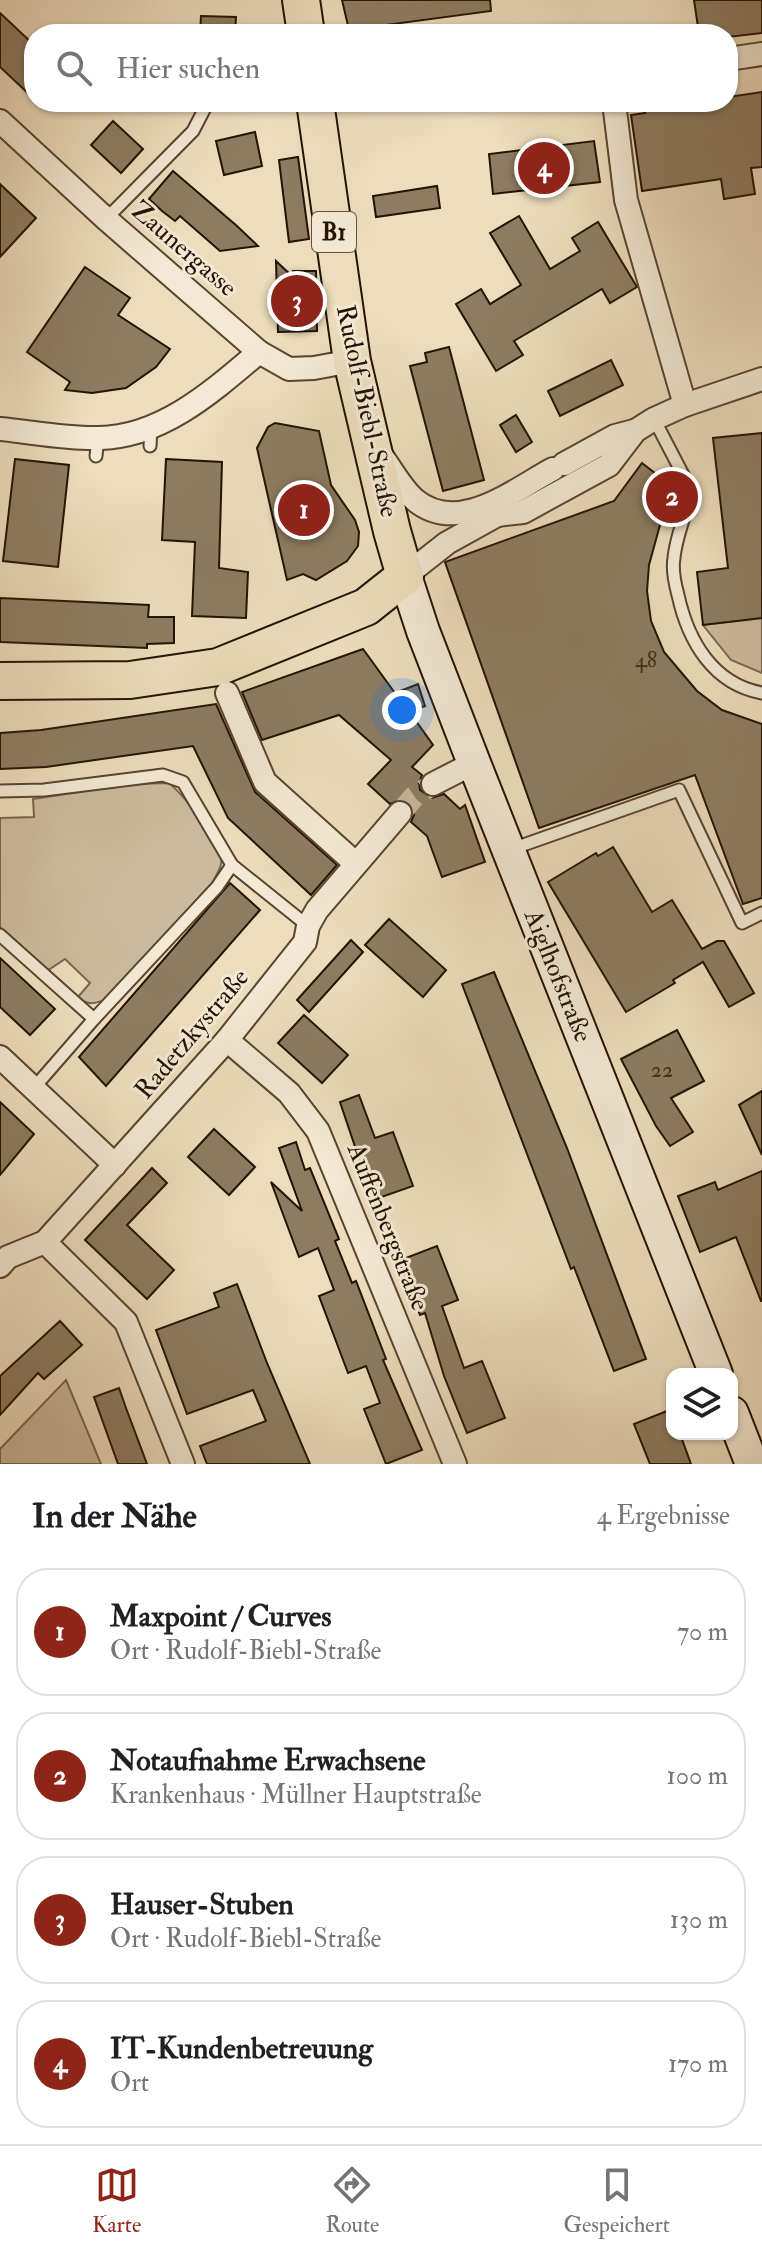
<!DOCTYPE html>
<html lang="de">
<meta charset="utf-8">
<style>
:root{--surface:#fff;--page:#f6f6f6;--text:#202124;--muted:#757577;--line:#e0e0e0;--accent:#8f2418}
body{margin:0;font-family:"IM FELL Double Pica",serif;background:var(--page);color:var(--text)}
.controls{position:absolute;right:24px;bottom:24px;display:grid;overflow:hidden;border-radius:16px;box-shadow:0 2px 6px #0004}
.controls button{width:72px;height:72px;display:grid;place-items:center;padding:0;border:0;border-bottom:2px solid var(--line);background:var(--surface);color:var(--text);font:40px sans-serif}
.you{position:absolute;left:402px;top:710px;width:28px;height:28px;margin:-20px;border:6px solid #fff;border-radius:50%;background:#1a73e8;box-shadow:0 0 0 12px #1a73e833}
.badge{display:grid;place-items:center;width:52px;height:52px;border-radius:50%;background:var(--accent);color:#fff;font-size:26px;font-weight:700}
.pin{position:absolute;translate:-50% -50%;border:4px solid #fff;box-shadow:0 2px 8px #0006}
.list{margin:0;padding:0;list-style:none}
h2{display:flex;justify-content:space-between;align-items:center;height:104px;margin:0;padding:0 32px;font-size:34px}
h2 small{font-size:26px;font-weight:400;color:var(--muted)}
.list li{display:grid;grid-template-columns:52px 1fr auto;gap:24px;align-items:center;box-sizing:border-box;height:128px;margin:0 16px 16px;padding:0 16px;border:2px solid var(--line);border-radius:32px}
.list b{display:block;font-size:30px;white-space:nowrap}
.list p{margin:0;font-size:26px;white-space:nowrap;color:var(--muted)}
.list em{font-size:26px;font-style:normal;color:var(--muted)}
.icon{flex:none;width:44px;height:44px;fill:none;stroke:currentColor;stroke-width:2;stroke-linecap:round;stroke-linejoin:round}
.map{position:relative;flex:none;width:762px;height:1464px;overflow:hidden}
.search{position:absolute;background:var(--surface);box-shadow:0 2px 6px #0004;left:24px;right:24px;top:24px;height:88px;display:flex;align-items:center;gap:20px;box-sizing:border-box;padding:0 28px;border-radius:32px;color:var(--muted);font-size:30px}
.sheet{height:680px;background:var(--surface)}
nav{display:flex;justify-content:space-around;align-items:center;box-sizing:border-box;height:112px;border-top:2px solid var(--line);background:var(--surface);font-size:22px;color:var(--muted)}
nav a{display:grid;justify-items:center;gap:4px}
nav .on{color:var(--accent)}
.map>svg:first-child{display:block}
.green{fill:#cbba9d;stroke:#78664e;stroke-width:2}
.building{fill:#8d7c62;stroke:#251200;stroke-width:2}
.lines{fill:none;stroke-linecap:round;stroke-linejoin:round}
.street-tunnel{stroke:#c5b497;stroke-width:22;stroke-dasharray:22 11;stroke-linecap:butt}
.lane-casing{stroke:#57452f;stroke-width:15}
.street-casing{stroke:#57452f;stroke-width:26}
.secondary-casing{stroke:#251200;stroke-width:36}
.primary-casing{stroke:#251200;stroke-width:40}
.lane{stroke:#f3e9d4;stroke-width:11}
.street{stroke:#f3e9d4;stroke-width:22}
.secondary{stroke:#f3e9d4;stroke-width:32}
.primary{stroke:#edddbd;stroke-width:36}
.labels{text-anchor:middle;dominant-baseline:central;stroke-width:6;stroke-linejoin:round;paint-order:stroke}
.number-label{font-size:22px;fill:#3f2c18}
.shield{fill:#f3e9d4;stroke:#635240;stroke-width:2}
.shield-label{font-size:24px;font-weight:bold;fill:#251200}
.street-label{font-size:26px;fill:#251200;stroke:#f3e9d4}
</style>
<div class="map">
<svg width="762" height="1464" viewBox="0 0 762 1464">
<rect width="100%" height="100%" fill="#edddbd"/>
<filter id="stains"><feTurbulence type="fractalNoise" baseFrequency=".0025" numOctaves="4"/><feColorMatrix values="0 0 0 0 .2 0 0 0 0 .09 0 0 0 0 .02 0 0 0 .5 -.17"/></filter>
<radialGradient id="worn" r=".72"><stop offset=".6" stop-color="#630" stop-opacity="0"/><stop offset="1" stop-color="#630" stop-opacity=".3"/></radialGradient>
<!-- green -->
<g class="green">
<polygon points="762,618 762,673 731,660 703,625"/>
<path d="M169 783C183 794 225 845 221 864 220 870 215 877 213 882L109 998C97 1003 89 1007 78 997L90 983 65 959 47 971 0 927V818L34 817 33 799 131 784Z"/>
<polygon points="66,1380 101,1464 0,1464 0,1449"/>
</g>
<!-- building -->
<g class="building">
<polygon points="342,0 490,0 491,11 349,30"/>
<polygon points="694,0 762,0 762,33 728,37 728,34 699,34"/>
<polygon points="0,13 34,45 34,99 0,67"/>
<polygon points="201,16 236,17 235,34 200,34"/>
<polygon points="762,92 762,167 751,168 755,194 724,199 721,179 642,191 631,115 645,113 643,102 728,102 728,97"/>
<polygon points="113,121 143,149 121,173 91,145"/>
<polygon points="255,132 262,166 224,175 216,141"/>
<polygon points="594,141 600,182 493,194 489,154"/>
<polygon points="298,157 309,239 289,242 279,160"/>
<polygon points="173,171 237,226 258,246 220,251 180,216 175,221 162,211 149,199"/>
<polygon points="0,184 36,218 0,257"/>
<polygon points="437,186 440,208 376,217 373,196"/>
<polygon points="519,216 550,269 580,251 572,238 598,222 637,287 610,303 602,289 560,314 514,341 523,355 496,371 456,304 481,289 490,304 521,285 490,233"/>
<polygon points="276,261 294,278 293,271 316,271 317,331 278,332"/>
<polygon points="85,267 130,298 118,315 170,349 156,367 126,388 92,393 65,390 70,382 27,352"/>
<polygon points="449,347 484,480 443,491 410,366 427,362 425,353"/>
<polygon points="611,360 623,385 560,416 548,391"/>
<polygon points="516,415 532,442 516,452 500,425"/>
<polygon points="275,423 319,431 331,485 355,520 359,532 358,546 347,561 316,580 303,574 287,580 257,448 268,427"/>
<polygon points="762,433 762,618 703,625 697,572 728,568 713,438"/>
<polygon points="15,459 69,465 58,567 3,561"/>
<polygon points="166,459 222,462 219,568 248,572 246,618 192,616 195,542 162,540"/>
<polygon points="642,463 665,481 664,485 681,495 660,525 649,565 647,591 651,621 664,652 697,691 722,710 762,724 762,898 743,904 695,775 539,828 445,562 614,501"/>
<polygon points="0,598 149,605 148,617 174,617 174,643 147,644 147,648 0,642"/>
<polygon points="363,649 395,693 418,684 425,706 409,711 433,745 412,767 422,775 419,783 420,790 432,798 444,794 460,809 465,805 485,862 442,877 427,836 411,822 414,815 410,803 402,799 390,804 368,784 391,760 339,715 262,740 242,692"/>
<polygon points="216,704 255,792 337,865 311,895 228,818 193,746 46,767 0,769 0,733 41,730"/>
<polygon points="613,847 652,912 672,900 702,949 717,941 724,941 754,993 729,1007 703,962 673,980 675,983 626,1012 548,882 596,853 598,856"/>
<polygon points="230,883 260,910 106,1086 79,1057"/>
<polygon points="389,919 446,970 423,997 365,945"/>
<polygon points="351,940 363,952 309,1012 297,1000"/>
<polygon points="0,958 55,1009 30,1035 0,1007"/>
<polygon points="494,972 567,1148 646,1359 614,1371 574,1267 571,1269 462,984"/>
<polygon points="304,1015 348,1055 322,1083 278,1043"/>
<polygon points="677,1030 704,1081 671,1098 693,1132 670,1146 656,1126 621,1059"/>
<polygon points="762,1091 762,1155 739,1105"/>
<polygon points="359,1095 375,1138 393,1132 413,1186 373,1200 340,1102"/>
<polygon points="0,1102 34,1134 0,1175"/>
<polygon points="214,1129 255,1167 229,1195 188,1157"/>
<polygon points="296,1142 305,1170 310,1168 339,1239 335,1241 352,1283 356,1281 386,1359 383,1360 422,1450 386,1464 364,1409 380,1403 366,1366 348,1373 319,1296 334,1290 318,1248 299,1257 271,1182 302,1211 279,1148"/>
<polygon points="152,1168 167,1183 127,1225 174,1270 147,1299 85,1240"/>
<polygon points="762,1171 762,1301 761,1301 736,1237 700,1252 678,1196 715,1182 718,1190"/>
<polygon points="437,1246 458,1300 442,1306 464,1368 482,1361 505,1418 467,1433 444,1376 425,1313 420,1315 398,1261"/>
<polygon points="237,1284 267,1363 310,1464 207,1464 200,1446 266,1421 253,1390 187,1414 156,1330 219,1307 214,1293"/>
<polygon points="60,1321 82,1345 44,1379 38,1373 0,1415 0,1376"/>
<polygon points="119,1388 126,1408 147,1464 118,1464 94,1397"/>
<polygon points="672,1409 672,1434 680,1434 691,1464 650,1464 634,1424"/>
</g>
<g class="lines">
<!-- street-tunnel -->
<polyline class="street-tunnel" points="400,813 414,797 433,784"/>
<defs>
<g id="lane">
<polyline points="106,219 193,131 208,102"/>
<path d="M654 419 692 492C686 513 676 536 674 558 672 569 675 584 678 595 688 641 713 684 762 693"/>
<polyline points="150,446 151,428"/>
<polyline points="96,456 98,438"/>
<polyline points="0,791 44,790 163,775 183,782 232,865 308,926"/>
<polyline points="509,850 679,790 742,923 762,913"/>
<polyline points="0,935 94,1019"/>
<polyline points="33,1089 94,1019 217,887 232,865"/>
</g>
<g id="street">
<polyline points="728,59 762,54"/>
<polyline points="614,102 626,200 685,405"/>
<polyline points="0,121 106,219 259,352 289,369 314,368 352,361"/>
<path d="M0 429C32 432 66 439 99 438 162 437 213 391 259 352"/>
<path d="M381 455C392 470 402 489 415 500 458 536 514 490 553 469"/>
<polyline points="564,464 615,436 634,431"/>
<polyline points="497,515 523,512 609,465 635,431 654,419 685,405 762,379"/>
<polyline points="405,576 447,543 508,509"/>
<polyline points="227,693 265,782 355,863"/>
<polyline points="433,784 474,763"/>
<polyline points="227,1040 289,1093 318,1131 455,1464"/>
<polyline points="0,1057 115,1165"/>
<polyline points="45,1242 126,1322 183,1464"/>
<polyline points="0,1266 8,1257 45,1242 227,1040 305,942 308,926 317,910 400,813"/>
</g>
<g id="secondary">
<polyline points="405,576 423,631 474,763 716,1374"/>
<polyline points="732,1413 752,1464"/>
</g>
<g id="primary">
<polyline points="301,0 306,34"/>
<polyline points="0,681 130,680 218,667 366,607 405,576 392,531 352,361 315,102"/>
</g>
</defs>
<!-- lane casing -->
<use href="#lane" class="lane-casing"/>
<!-- street casing -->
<use href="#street" class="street-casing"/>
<!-- secondary casing -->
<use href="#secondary" class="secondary-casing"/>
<!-- primary casing -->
<use href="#primary" class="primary-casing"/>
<!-- lane -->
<use href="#lane" class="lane"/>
<!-- street -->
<use href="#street" class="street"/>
<!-- secondary -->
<use href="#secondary" class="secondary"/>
<!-- primary -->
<use href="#primary" class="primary"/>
</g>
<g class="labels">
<!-- number labels -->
<g class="number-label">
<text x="646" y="660">48</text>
<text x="662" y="1070">22</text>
</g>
<!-- shield labels -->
<rect class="shield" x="312" y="212" width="44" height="40" rx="6"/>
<g class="shield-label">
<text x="334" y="232">B1</text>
</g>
<!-- street labels -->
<g class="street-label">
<text transform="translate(184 249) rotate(41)">Zaunergasse</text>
<text transform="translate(367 411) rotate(78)">Rudolf-Biebl-Straße</text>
<text transform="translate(558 976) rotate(68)">Aiglhofstraße</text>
<text transform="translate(192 1034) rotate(-50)">Radetzkystraße</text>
<text transform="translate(388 1227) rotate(68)">Auffenbergstraße</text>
</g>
</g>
<rect width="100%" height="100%" filter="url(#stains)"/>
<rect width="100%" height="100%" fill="url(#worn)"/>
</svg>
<div class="controls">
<button><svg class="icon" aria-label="layers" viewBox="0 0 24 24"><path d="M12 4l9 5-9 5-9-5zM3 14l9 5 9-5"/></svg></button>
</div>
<div class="you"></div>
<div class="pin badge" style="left:304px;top:510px">1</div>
<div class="pin badge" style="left:672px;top:497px">2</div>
<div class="pin badge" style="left:297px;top:301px">3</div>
<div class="pin badge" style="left:544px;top:168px">4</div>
<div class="search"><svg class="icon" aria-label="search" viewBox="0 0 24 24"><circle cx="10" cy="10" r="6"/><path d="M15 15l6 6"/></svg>Hier suchen</div>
</div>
<section class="sheet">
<h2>In der Nähe<small>4 Ergebnisse</small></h2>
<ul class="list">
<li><span class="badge">1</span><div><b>Maxpoint / Curves</b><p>Ort · Rudolf-Biebl-Straße</p></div><em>70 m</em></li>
<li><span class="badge">2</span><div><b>Notaufnahme Erwachsene</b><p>Krankenhaus · Müllner Hauptstraße</p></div><em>100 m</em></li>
<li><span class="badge">3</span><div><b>Hauser-Stuben</b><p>Ort · Rudolf-Biebl-Straße</p></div><em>130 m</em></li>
<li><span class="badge">4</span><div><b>IT-Kundenbetreuung</b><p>Ort</p></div><em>170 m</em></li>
</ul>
</section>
<nav>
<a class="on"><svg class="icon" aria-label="map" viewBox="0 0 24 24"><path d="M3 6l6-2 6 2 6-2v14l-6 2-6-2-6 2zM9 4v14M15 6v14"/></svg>Karte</a>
<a><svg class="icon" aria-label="directions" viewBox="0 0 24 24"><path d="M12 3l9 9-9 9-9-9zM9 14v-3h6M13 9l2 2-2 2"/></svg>Route</a>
<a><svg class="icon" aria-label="saved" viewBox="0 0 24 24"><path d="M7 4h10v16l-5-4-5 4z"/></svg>Gespeichert</a>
</nav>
